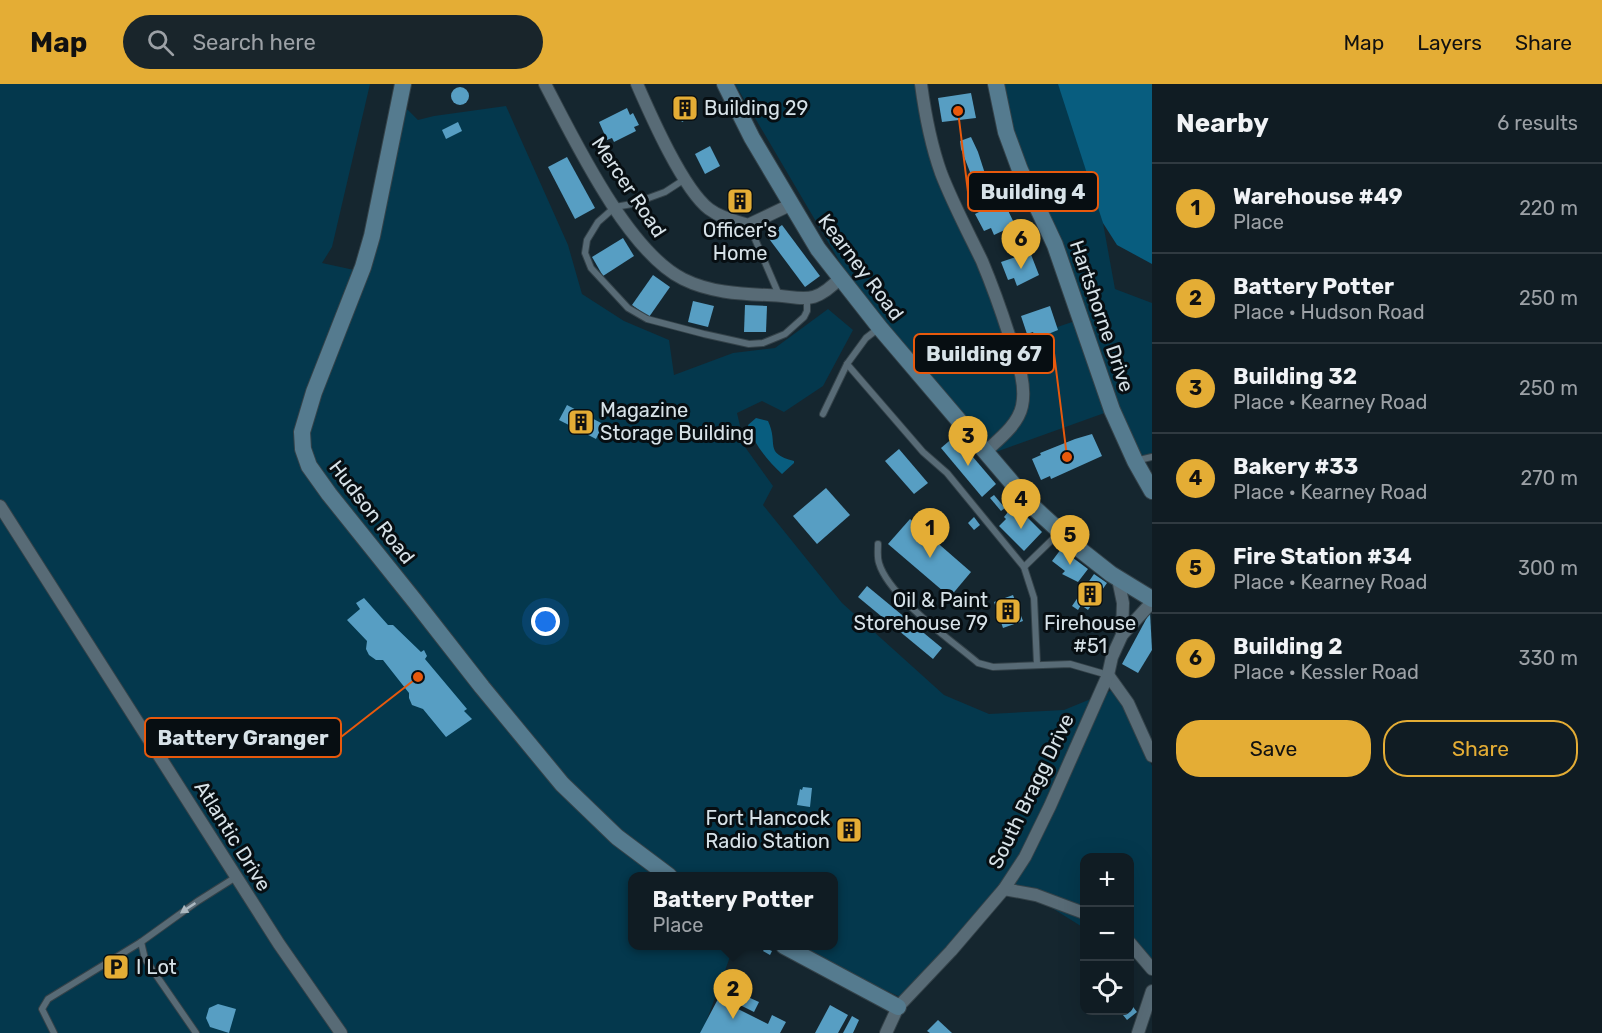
<!DOCTYPE html>
<meta charset="utf-8">
<style>
:root{--surface:#101c23;--page:#19252b;--text:#f1f3f6;--muted:#9ca1a6;--line:#303a41;--accent:#e4ad35}
body{margin:0;font-family:Rubik,sans-serif;background:var(--page);color:var(--text)}
.controls{position:absolute;right:18px;bottom:18px;display:grid;overflow:hidden;border-radius:12px;box-shadow:0 6px 24px #0002}
.controls button{width:54px;height:54px;display:grid;place-items:center;padding:0;border:0;border-bottom:2px solid var(--line);background:var(--surface);color:var(--text);font:30px sans-serif}
.you{position:absolute;left:546px;top:538px;width:21px;height:21px;margin:-15px;border:4px solid #fff;border-radius:50%;background:#1a73e8;box-shadow:0 0 0 9px #1a73e833}
.badge{display:grid;place-items:center;width:39px;height:39px;border-radius:50%;background:var(--accent);color:#111;font-size:20px;font-weight:700}
.pin{position:absolute;translate:-50% -50px;filter:drop-shadow(0 2px 3px #0008)}
.pin::after{content:'';position:absolute;top:32px;width:21px;height:18px;background:inherit;clip-path:polygon(0 0,100% 0,50% 100%)}
.popup{position:absolute;left:628px;top:788px;width:210px;height:78px;box-sizing:border-box;display:grid;place-content:center;border-radius:12px;background:var(--surface);filter:drop-shadow(0 2px 4px #0005);font-size:20px;white-space:nowrap;color:var(--muted)}
.popup b{font-size:22px;color:var(--text)}
.popup::after{content:'';position:absolute;left:50%;top:100%;margin-left:-12px;border:12px solid transparent;border-top-color:var(--surface)}
.list{margin:0;padding:0;list-style:none}
h2{display:flex;justify-content:space-between;align-items:center;height:78px;margin:0;padding:0 24px;font-size:26px}
h2 small{font-size:20px;font-weight:400;color:var(--muted)}
.list li{display:grid;grid-template-columns:39px 1fr auto;gap:18px;align-items:center;box-sizing:border-box;height:90px;padding:0 24px;border-top:2px solid var(--line)}
.list b{display:block;font-size:22px;white-space:nowrap}
.list p{margin:0;font-size:20px;white-space:nowrap;color:var(--muted)}
.list em{font-size:20px;font-style:normal;color:var(--muted)}
.actions{display:flex;gap:12px;padding:18px 24px}
.actions a{flex:1;padding:14px 0;border:2px solid var(--accent);border-radius:24px;text-align:center;font-size:21px;color:var(--accent)}
.actions .main{background:var(--accent);color:#111}
.icon{flex:none;width:33px;height:33px;fill:none;stroke:currentColor;stroke-width:2;stroke-linecap:round;stroke-linejoin:round}
.map{position:relative;flex:none;width:1152px;height:949px;overflow:hidden}
header{display:flex;align-items:center;gap:36px;box-sizing:border-box;height:84px;padding:0 30px;background:var(--accent);color:#111}
header strong{font-size:28px}
nav{display:flex;gap:33px;margin-inline-start:auto;font-size:21px}
.search{width:420px;height:54px;background:var(--page);display:flex;align-items:center;gap:15px;box-sizing:border-box;padding:0 21px;border-radius:33px;color:var(--muted);font-size:22px}
main{display:flex}
aside{flex:1;background:var(--surface)}
.map>svg:first-child{display:block}
.green{fill:#04384d}
.water{fill:#085d7f}
.building{fill:#579ec3}
.lines{fill:none;stroke-linecap:round;stroke-linejoin:round}
.lane-casing{stroke:#344249;stroke-width:8}
.street-casing{stroke:#344249;stroke-width:14}
.secondary-casing{stroke:#344249;stroke-width:18}
.lane{stroke:#586b76;stroke-width:6}
.street{stroke:#586b76;stroke-width:12}
.secondary{stroke:#557b8f;stroke-width:16}
.oneway{fill:#abb8c0}
.labels{text-anchor:middle;dominant-baseline:central;stroke-width:6;stroke-linejoin:round;paint-order:stroke}
.poi-label{font-size:20px;fill:#d7e2e8;stroke:#070e12;text-anchor:start}
.street-label{font-size:20px;fill:#d7e2e8;stroke:#070e12}
.leader{fill:none;stroke:#e8590c;stroke-width:2}
.callout-dot{fill:#e8590c;stroke:#070e12;stroke-width:2}
.callout{fill:#070e12;stroke:#e8590c;stroke-width:2}
.callout-label{font-size:21px;text-anchor:middle;font-weight:bold;fill:#d7e2e8}
</style>
<header>
<strong>Map</strong>
<div class="search"><svg class="icon" aria-label="search" viewBox="0 0 24 24"><circle cx="10" cy="10" r="6"/><path d="M15 15l6 6"/></svg>Search here</div>
<nav><a>Map</a><a>Layers</a><a>Share</a></nav>
</header>
<main>
<div class="map">
<svg width="1152" height="949" viewBox="0 0 1152 949">
<rect width="100%" height="100%" fill="#15262f"/>
<!-- green -->
<g class="green">
<polygon points="0,0 370,0 332,163 322,179 368,189 404,22 418,36 434,32 506,22 568,161 582,210 624,237 669,256 674,291 733,269 775,264 828,225 853,246 823,302 784,328 762,317 737,329 745,363 773,402 763,421 842,519 944,611 989,630 1064,626 1115,605 1152,682 1152,886 1130,872 1130,774 1084,774 1084,844 1015,801 907,916 787,862 834,862 834,792 632,792 632,862 734,862 702,949 0,949"/>
<polygon points="735,0 918,0 936,80 1010,259 1081,235 1012,68 999,0 1067,0 1100,105 1103,139 1115,205 1152,219 1152,372 1130,378 1110,327 993,369 851,197"/>
</g>
<!-- water -->
<g class="water">
<polygon points="1058,0 1152,0 1152,180 1117,161 1103,139"/>
<path d="M756 334 768 337C779 360 763 369 794 377V379L782 390C768 377 753 359 748 341Z"/>
</g>
<!-- building -->
<g class="building">
<circle cx="460" cy="12" r="9"/>
<polygon points="971,9 976,34 942,38 938,14"/>
<polygon points="688,11 698,29 682,38 672,19"/>
<polygon points="627,24 630,31 633,29 639,41 634,43 636,47 614,58 612,54 607,56 599,38"/>
<polygon points="458,38 462,47 446,55 442,46"/>
<polygon points="971,53 978,68 989,102 977,106 961,65 960,57"/>
<polygon points="710,62 720,82 705,90 695,70"/>
<polygon points="567,73 595,124 575,135 548,83"/>
<polygon points="740,107 751,120 739,129 728,115"/>
<polygon points="1003,116 1015,141 994,151 991,144 984,147 975,130"/>
<polygon points="782,141 820,192 805,203 767,152"/>
<polygon points="623,154 634,172 603,192 592,173"/>
<polygon points="1030,168 1039,191 1017,202 1014,194 1008,196 1001,178"/>
<polygon points="653,191 670,203 649,233 632,221"/>
<polygon points="693,217 714,222 708,243 688,238"/>
<polygon points="745,221 767,222 766,248 744,248"/>
<polygon points="1050,222 1058,246 1036,255 1033,248 1027,250 1021,232"/>
<polygon points="567,321 603,340 596,355 559,336"/>
<polygon points="1092,350 1102,372 1051,395 1050,392 1041,396 1032,375 1041,371 1040,369 1075,355"/>
<polygon points="955,352 996,400 982,413 941,364"/>
<polygon points="899,365 928,399 914,410 885,377"/>
<polygon points="826,404 850,431 817,460 793,432"/>
<polygon points="994,411 1005,424 1001,427 990,414"/>
<polygon points="1017,423 1042,448 1024,467 999,442 1006,435 1004,433 1008,428 1010,430"/>
<polygon points="974,433 980,441 974,446 968,439"/>
<polygon points="910,435 971,488 950,513 888,460"/>
<polygon points="1061,465 1088,485 1078,498 1062,490 1065,487 1052,477"/>
<polygon points="1094,490 1107,499 1088,526 1081,521 1078,526 1072,522"/>
<polygon points="867,502 942,564 933,575 858,513"/>
<polygon points="1013,511 1023,537 1003,544 994,518"/>
<polygon points="364,514 388,541 393,541 421,568 424,566 427,572 425,575 467,625 464,627 472,635 446,653 423,625 412,621 409,614 409,609 383,576 376,576 369,571 366,565 367,557 347,536 360,525 356,519"/>
<polygon points="1150,528 1152,566 1138,589 1122,580"/>
<polygon points="803,703 812,704 810,723 797,721 800,705 802,706"/>
<polygon points="849,740 856,748 850,753 843,745"/>
<polygon points="765,864 772,867 770,871 763,867"/>
<polygon points="729,897 737,901 730,915 722,912"/>
<polygon points="739,909 759,918 754,928 734,918"/>
<polygon points="718,915 768,940 772,931 786,938 780,949 700,949"/>
<polygon points="1130,919 1137,928 1127,936 1119,926 1130,926"/>
<polygon points="218,920 236,925 229,949 210,943 206,934 209,924"/>
<polygon points="830,921 848,931 838,949 815,949"/>
<polygon points="852,932 859,936 853,949 843,949"/>
<polygon points="938,936 952,949 930,949 927,947"/>
</g>
<g class="lines">
<defs>
<g id="lane">
<polyline points="685,95 665,108 632,120 615,123 598,138 587,156 585,169 591,184 628,224 647,235 704,250 749,260 763,259 785,250 804,233 807,227 807,215"/>
<polyline points="749,141 779,211"/>
<polyline points="879,244 866,254 847,280 923,368 947,389 1024,483 1034,514 1037,580"/>
<polyline points="823,330 847,280"/>
<polyline points="1135,377 1152,373"/>
<path d="M878 460C878 467 877 473 879 479 889 513 951 556 978 579L993 583 1070 580 1108 591"/>
<polyline points="1024,483 1060,448"/>
<polyline points="141,858 145,875 196,949"/>
<polyline points="54,949 42,925 48,915 141,858 198,817 236,793"/>
</g>
<g id="street">
<path d="M545 0C574 55 627 167 683 195 709 208 738 210 767 211 803 212 812 224 841 193"/>
<path d="M637 0C651 32 683 105 709 125 721 134 735 137 748 141L790 121"/>
<path d="M921 0C925 30 931 61 941 89 953 120 968 148 982 177 992 201 1001 226 1009 251 1016 273 1027 299 1022 322 1018 341 998 356 985 368"/>
<polyline points="0,422 279,860 341,949"/>
<polyline points="1118,495 1123,519 1122,551"/>
<polyline points="1108,591 1128,619 1152,672"/>
<polyline points="1004,805 1036,811 1084,829"/>
<polyline points="1130,859 1152,885"/>
<polyline points="886,949 898,923 951,867 1004,805 1025,773 1050,722 1108,591 1112,573 1122,551 1152,518"/>
<polyline points="1138,949 1152,907"/>
</g>
<g id="secondary">
<polyline points="403,0 372,152 363,183 314,308 302,348 303,365 309,382 329,410 414,516 482,603 562,700 617,753 669,792"/>
<polyline points="725,0 752,54 818,165 880,244 1030,420 1078,464 1111,490 1152,515"/>
<polyline points="996,0 1006,48 1020,86 1055,161 1112,326 1135,377 1152,407"/>
<polyline points="784,862 898,923"/>
</g>
</defs>
<!-- lane casing -->
<use href="#lane" class="lane-casing"/>
<!-- street casing -->
<use href="#street" class="street-casing"/>
<!-- secondary casing -->
<use href="#secondary" class="secondary-casing"/>
<!-- lane -->
<use href="#lane" class="lane"/>
<!-- street -->
<use href="#street" class="street"/>
<!-- secondary -->
<use href="#secondary" class="secondary"/>
</g>
<!-- one-way arrows -->
<defs><path id="oneway-solid" d="M-6-.8H1V-3.2L6.5 0L1 3.2V.8H-6Z" transform="scale(1.5)"/></defs>
<use class="oneway" href="#oneway-solid" transform="translate(188 824) rotate(146)"/>
<!-- icons -->
<defs>
<symbol id="building-square" viewBox="-11 -11 22 22"><rect x="-9" y="-9" width="18" height="18" rx="4" fill="#e4ad35" stroke="#070e12"/><path d="M-4-6H4V6H1V3H-1V6H-4ZM-2.5-4.3h1.7v1.8h-1.7ZM.8-4.3h1.7v1.8H.8ZM-2.5-1h1.7V.8h-1.7ZM.8-1h1.7V.8H.8Z" fill="#111"/></symbol>
<symbol id="parking-square" viewBox="-11 -11 22 22"><rect x="-9" y="-9" width="18" height="18" rx="4" fill="#e4ad35" stroke="#070e12"/><path d="M-3.5-5.5H1a3.5 3.5 0 0 1 0 7H-1V5.5H-3.5ZM-1-3.4V-.6H.8a1.4 1.4 0 0 0 0-2.8Z" fill="#111"/></symbol>
</defs>
<g fill-rule="evenodd">
<use href="#building-square" x="670" y="9" width="30" height="30"/>
<use href="#building-square" x="725" y="102" width="30" height="30"/>
<use href="#building-square" x="566" y="323" width="30" height="30"/>
<use href="#building-square" x="1075" y="495" width="30" height="30"/>
<use href="#building-square" x="993" y="512" width="30" height="30"/>
<use href="#building-square" x="834" y="731" width="30" height="30"/>
<use href="#parking-square" x="101" y="868" width="30" height="30"/>
</g>
<g class="labels">
<!-- poi labels -->
<g class="poi-label">
<text x="704" y="24">Building 29</text>
<text x="740" y="146" text-anchor="middle">Officer's<tspan x="740" dy="23">Home</tspan></text>
<text x="600" y="326">Magazine<tspan x="600" dy="23">Storage Building</tspan></text>
<text x="988" y="516" text-anchor="end">Oil &amp; Paint<tspan x="988" dy="23">Storehouse 79</tspan></text>
<text x="1090" y="539" text-anchor="middle">Firehouse<tspan x="1090" dy="23">#51</tspan></text>
<text x="830" y="734" text-anchor="end">Fort Hancock<tspan x="830" dy="23">Radio Station</tspan></text>
<text x="136" y="883">I Lot</text>
</g>
<!-- street labels -->
<g class="street-label">
<text transform="translate(629 103) rotate(56)">Mercer Road</text>
<text transform="translate(861 183) rotate(53)">Kearney Road</text>
<text transform="translate(1102 232) rotate(71)">Hartshorne Drive</text>
<text transform="translate(372 428) rotate(52)">Hudson Road</text>
<text transform="translate(1031 707) rotate(-64)">South Bragg Drive</text>
<text transform="translate(233 752) rotate(58)">Atlantic Drive</text>
</g>
</g>
<!-- callouts -->
<path class="leader" d="M958 27L968 108M1067 373L1054 269M418 593L341 653"/>
<g class="callout-dot">
<circle cx="958" cy="27" r="6"/>
<circle cx="1067" cy="373" r="6"/>
<circle cx="418" cy="593" r="6"/>
</g>
<g class="callout">
<rect x="968" y="88" width="130" height="39" rx="6"/>
<rect x="914" y="250" width="140" height="39" rx="6"/>
<rect x="145" y="634" width="196" height="39" rx="6"/>
</g>
<g class="callout-label">
<text x="1033" y="115">Building 4</text>
<text x="984" y="277">Building 67</text>
<text x="243" y="661">Battery Granger</text>
</g>
</svg>
<div class="controls">
<button>+</button>
<button>−</button>
<button><svg class="icon" aria-label="locate" viewBox="0 0 24 24"><circle cx="12" cy="12" r="6"/><path d="M12 2v4M12 18v4M2 12h4M18 12h4"/></svg></button>
</div>
<div class="you"></div>
<div class="pin badge" style="left:930px;top:474px">1</div>
<div class="pin badge" style="left:733px;top:935px">2</div>
<div class="popup"><b>Battery Potter</b>Place</div>
<div class="pin badge" style="left:968px;top:382px">3</div>
<div class="pin badge" style="left:1021px;top:445px">4</div>
<div class="pin badge" style="left:1070px;top:481px">5</div>
<div class="pin badge" style="left:1021px;top:185px">6</div>
</div>
<aside>
<h2>Nearby<small>6 results</small></h2>
<ul class="list">
<li><span class="badge">1</span><div><b>Warehouse #49</b><p>Place</p></div><em>220 m</em></li>
<li><span class="badge">2</span><div><b>Battery Potter</b><p>Place · Hudson Road</p></div><em>250 m</em></li>
<li><span class="badge">3</span><div><b>Building 32</b><p>Place · Kearney Road</p></div><em>250 m</em></li>
<li><span class="badge">4</span><div><b>Bakery #33</b><p>Place · Kearney Road</p></div><em>270 m</em></li>
<li><span class="badge">5</span><div><b>Fire Station #34</b><p>Place · Kearney Road</p></div><em>300 m</em></li>
<li><span class="badge">6</span><div><b>Building 2</b><p>Place · Kessler Road</p></div><em>330 m</em></li>
</ul>
<div class="actions"><a class="main">Save</a><a>Share</a></div>
</aside>
</main>
